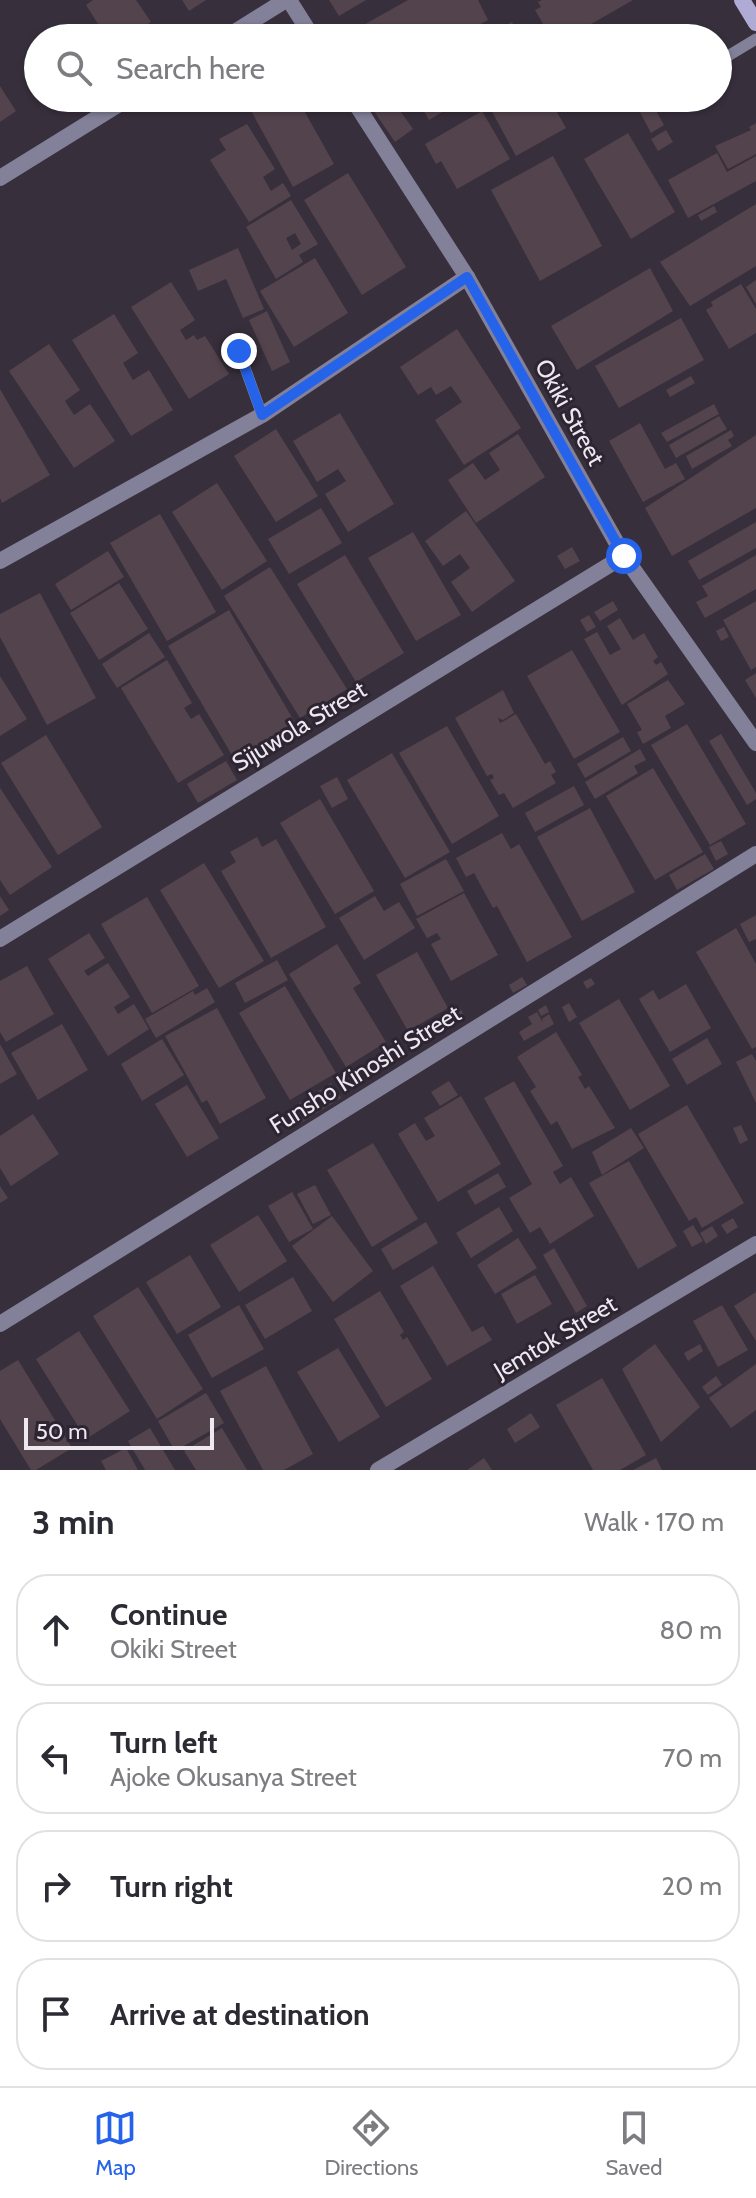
<!DOCTYPE html>
<meta charset="utf-8">
<style>
:root{--surface:#fff;--page:#f2f2f3;--text:#2b2b33;--muted:#7c7c81;--line:#e1e1e2;--accent:#2563eb}
body{margin:0;font-family:Cabin,sans-serif;background:var(--page);color:var(--text)}
.scale{position:absolute;left:24px;bottom:20px;width:190px;box-sizing:border-box;padding-left:8px;border:4px solid #eee8f0;border-top:0;font-size:22px;line-height:28px;white-space:nowrap;color:#eee8f0;-webkit-text-stroke:6px #2e2532;paint-order:stroke}
.stop{position:absolute;width:24px;height:24px;margin:-18px;border:6px solid #2563eb;border-radius:50%;background:#fff}
.stop.end{background:#2563eb;border-color:#fff;box-shadow:0 2px 8px #0008}
.list{margin:0;padding:0;list-style:none}
h2{display:flex;justify-content:space-between;align-items:center;height:104px;margin:0;padding:0 32px;font-size:34px}
h2 small{font-size:26px;font-weight:400;color:var(--muted)}
.list li{display:grid;grid-template-columns:52px 1fr auto;gap:24px;align-items:center;box-sizing:border-box;height:112px;margin:0 16px 16px;padding:0 16px;border:2px solid var(--line);border-radius:32px}
.list b{display:block;font-size:30px;white-space:nowrap}
.list p{margin:0;font-size:26px;white-space:nowrap;color:var(--muted)}
.list em{font-size:26px;font-style:normal;color:var(--muted)}
.icon{flex:none;width:44px;height:44px;fill:none;stroke:currentColor;stroke-width:2;stroke-linecap:round;stroke-linejoin:round}
.map{position:relative;flex:none;width:756px;height:1470px;overflow:hidden}
.search{position:absolute;background:var(--surface);box-shadow:0 2px 6px #0004;left:24px;right:24px;top:24px;height:88px;display:flex;align-items:center;gap:20px;box-sizing:border-box;padding:0 28px;border-radius:44px;color:var(--muted);font-size:30px}
.sheet{height:616px;background:var(--surface)}
nav{display:flex;justify-content:space-around;align-items:center;box-sizing:border-box;height:112px;border-top:2px solid var(--line);background:var(--surface);font-size:22px;color:var(--muted)}
nav a{display:grid;justify-items:center;gap:4px}
nav .on{color:var(--accent)}
.map>svg:first-child{display:block}
.building{fill:#53434c;fill-rule:evenodd}
.lines{fill:none;stroke-linecap:round;stroke-linejoin:round}
.service{stroke:#838099;stroke-width:11}
.minor{stroke:#838099;stroke-width:16}
.secondary{stroke:#b0abd4;stroke-width:16}
.route{stroke:#2563eb;stroke-width:10}
.labels{text-anchor:middle;dominant-baseline:central;stroke-width:6;stroke-linejoin:round;paint-order:stroke}
.street-label{font-size:24px;fill:#eee8f0;stroke:#2e2532}
</style>
<div class="map">
<svg width="756" height="1470" viewBox="0 0 756 1470">
<rect width="100%" height="100%" fill="#382f3c"/>
<!-- building -->
<g class="building">
<polygon points="93,0 136,0 151,22 137,31 141,38 107,38 86,5"/>
<polygon points="182,0 206,0 189,11"/>
<polygon points="329,0 366,0 339,16"/>
<polygon points="408,0 478,0 488,20 455,38 366,38 360,27"/>
<polygon points="542,0 633,0 567,38 551,38 535,10 541,7 538,2"/>
<polygon points="512,22 520,38 481,38"/>
<polygon points="0,86 16,111 0,122"/>
<polygon points="244,98 297,98 334,164 293,187"/>
<polygon points="365,98 391,98 413,129 395,142"/>
<polygon points="416,98 437,98 444,111 429,120"/>
<polygon points="451,98 472,98 456,107"/>
<polygon points="504,98 549,98 566,128 516,156 489,106"/>
<polygon points="644,98 649,98 664,125 651,133 635,103"/>
<polygon points="482,111 510,159 457,189 441,161 436,164 425,144"/>
<polygon points="756,123 756,154 728,169 715,146 751,130 749,127"/>
<polygon points="247,124 275,169 263,177 271,191 283,183 291,196 249,222 210,160 226,150 219,139"/>
<polygon points="666,130 673,142 658,151 651,139"/>
<polygon points="628,133 675,212 631,239 584,159"/>
<polygon points="717,153 727,172 756,156 756,181 688,218 668,180"/>
<polygon points="553,156 602,246 540,281 491,190"/>
<polygon points="348,173 406,267 362,295 304,200"/>
<path d="M291 200 318 244 299 255 303 262 276 279 246 227ZM295 233 301 244 292 250 286 238Z"/>
<polygon points="756,204 756,266 690,306 660,262"/>
<polygon points="714,206 717,212 701,221 698,215"/>
<polygon points="238,248 264,309 243,318 226,279 198,291 189,270"/>
<polygon points="315,258 348,313 294,347 260,291"/>
<polygon points="650,268 673,311 577,370 551,326"/>
<polygon points="756,280 756,304 746,287"/>
<polygon points="171,282 195,320 180,330 186,340 194,335 197,340 205,336 229,374 189,399 131,307"/>
<polygon points="741,284 756,309 756,333 729,349 706,310 713,306 711,302"/>
<polygon points="267,311 290,362 272,371 249,320"/>
<polygon points="114,314 138,353 123,363 133,380 149,370 173,410 131,436 72,340"/>
<polygon points="681,318 704,360 619,408 595,366"/>
<polygon points="457,329 521,428 464,465 435,420 462,402 451,386 436,395 431,387 418,395 400,367"/>
<polygon points="49,344 80,390 65,401 74,415 90,404 115,441 74,468 9,371"/>
<polygon points="691,376 695,383 670,397 666,390"/>
<polygon points="0,389 50,475 2,503 0,498"/>
<polygon points="714,404 719,414 667,442 661,433"/>
<polygon points="340,413 394,504 348,532 325,494 346,481 338,469 317,482 293,441"/>
<polygon points="719,416 727,429 676,458 669,445"/>
<polygon points="640,423 665,469 676,463 685,479 643,502 609,441"/>
<polygon points="276,429 318,496 276,522 234,456"/>
<polygon points="731,430 734,436 728,440 732,446 692,469 686,456"/>
<polygon points="518,434 545,477 476,523 448,480 473,463 485,480 500,470 489,453"/>
<polygon points="756,435 756,508 672,556 645,508"/>
<polygon points="217,483 267,561 222,590 172,512"/>
<polygon points="321,508 342,543 289,574 268,539"/>
<polygon points="466,511 515,581 472,612 451,582 470,568 460,554 443,566 425,541"/>
<polygon points="160,514 216,612 167,641 110,543"/>
<polygon points="756,522 756,548 699,580 688,561"/>
<polygon points="413,532 461,615 416,641 368,558"/>
<polygon points="572,547 580,561 565,569 557,556"/>
<polygon points="108,551 124,577 71,610 55,584"/>
<polygon points="345,555 404,653 356,682 297,584"/>
<polygon points="756,555 756,589 705,618 696,602 708,596 702,586"/>
<polygon points="270,567 347,689 300,718 224,596"/>
<polygon points="119,583 148,629 99,660 70,613"/>
<polygon points="40,593 96,698 47,725 0,637 0,614"/>
<polygon points="613,601 618,610 600,621 594,612"/>
<polygon points="756,601 756,667 751,670 723,620"/>
<polygon points="229,610 297,726 236,762 168,646"/>
<polygon points="589,615 596,627 587,632 580,620"/>
<polygon points="620,618 633,640 644,633 658,657 653,661 656,665 661,662 668,674 622,705 584,639 597,632 610,655 621,649 607,626"/>
<polygon points="724,627 729,637 721,641 716,631"/>
<polygon points="149,633 165,657 117,688 102,664"/>
<polygon points="572,650 620,732 574,759 527,676"/>
<polygon points="167,660 192,703 184,708 191,719 199,714 224,755 178,783 121,688"/>
<polygon points="756,673 756,698 745,680"/>
<polygon points="0,676 27,719 0,736"/>
<polygon points="668,680 685,704 665,716 671,728 643,744 637,732 642,730 627,704"/>
<polygon points="503,690 514,713 503,720 498,718 500,723 516,714 545,764 550,761 556,772 551,775 556,783 513,808 504,793 499,795 490,780 494,778 492,774 487,776 455,718"/>
<polygon points="687,724 746,824 710,845 651,745"/>
<polygon points="447,726 499,816 452,844 399,753"/>
<polygon points="721,734 756,793 756,799 747,805 709,741"/>
<polygon points="46,735 102,827 58,855 1,763"/>
<polygon points="623,737 631,751 585,778 577,764"/>
<polygon points="640,749 646,760 634,766 638,773 595,799 585,782"/>
<polygon points="392,753 450,852 405,878 347,780"/>
<polygon points="226,761 237,780 198,803 187,784"/>
<polygon points="653,768 703,852 655,880 606,796"/>
<polygon points="337,777 348,799 332,808 320,786"/>
<polygon points="574,786 584,805 535,832 525,813"/>
<polygon points="0,788 52,867 10,895 0,880"/>
<polygon points="320,799 374,891 335,914 280,823"/>
<polygon points="590,808 635,892 582,921 537,837"/>
<polygon points="502,833 511,849 519,844 572,937 527,962 497,906 493,908 474,873 466,877 456,858"/>
<polygon points="257,837 262,847 276,839 326,927 271,958 221,871 236,862 230,852"/>
<polygon points="721,841 728,854 716,861 709,847"/>
<polygon points="705,854 714,869 677,890 669,875"/>
<polygon points="446,859 464,891 417,916 400,884"/>
<polygon points="204,863 264,961 219,988 160,890"/>
<polygon points="464,893 498,955 451,981 431,944 441,939 437,933 427,938 416,919"/>
<polygon points="0,896 9,910 0,916"/>
<polygon points="375,896 384,911 399,902 415,928 364,960 339,918"/>
<polygon points="147,897 199,986 152,1013 101,924"/>
<polygon points="756,915 756,939 749,942 740,924"/>
<polygon points="736,928 756,964 756,1047 752,1049 696,952"/>
<polygon points="89,933 105,958 84,971 88,976 108,963 130,997 114,1007 118,1014 134,1004 149,1029 108,1056 48,959"/>
<polygon points="337,944 361,983 353,988 386,1042 346,1067 289,974"/>
<polygon points="417,952 448,1008 408,1031 376,975"/>
<polygon points="277,960 288,980 245,1003 235,983"/>
<polygon points="27,966 54,1014 6,1042 0,1032 0,981"/>
<polygon points="522,977 527,985 513,993 509,985"/>
<polygon points="591,978 595,984 587,989 583,982"/>
<polygon points="686,984 711,1028 670,1052 639,999 653,990 659,1000"/>
<polygon points="285,986 336,1073 290,1100 239,1013"/>
<polygon points="207,988 215,1002 156,1038 145,1019 193,991 195,995"/>
<polygon points="619,999 670,1086 630,1110 579,1023"/>
<polygon points="569,1003 577,1017 569,1022 562,1007"/>
<polygon points="546,1005 549,1012 541,1016 538,1010"/>
<polygon points="459,1006 465,1017 456,1021 450,1010"/>
<polygon points="217,1008 266,1098 220,1124 207,1100 202,1103 165,1036"/>
<polygon points="537,1012 543,1023 542,1019 549,1014 554,1024 524,1041 519,1032 532,1024 528,1017"/>
<polygon points="62,1024 88,1070 38,1100 11,1053"/>
<polygon points="556,1032 582,1075 578,1077 585,1089 589,1086 615,1128 572,1149 557,1121 551,1125 530,1091 536,1087 517,1057"/>
<polygon points="707,1038 722,1064 687,1085 672,1059"/>
<polygon points="162,1039 184,1075 142,1101 121,1064"/>
<polygon points="0,1044 17,1074 0,1084"/>
<polygon points="752,1054 756,1061 756,1103 736,1062"/>
<polygon points="449,1081 458,1095 440,1106 431,1092"/>
<polygon points="514,1081 563,1166 553,1172 560,1184 571,1177 594,1216 550,1244 540,1227 530,1233 509,1198 532,1184 484,1098"/>
<polygon points="331,1083 341,1098 301,1123 292,1108"/>
<polygon points="187,1085 219,1138 187,1157 155,1104"/>
<polygon points="461,1096 501,1164 438,1202 398,1134 415,1123 426,1141 435,1136 424,1118"/>
<polygon points="687,1105 744,1203 702,1228 696,1217 689,1221 638,1134"/>
<polygon points="33,1114 59,1154 11,1186 0,1168 0,1136"/>
<polygon points="741,1125 748,1140 740,1144 733,1128"/>
<polygon points="631,1128 644,1148 602,1175 592,1152"/>
<polygon points="373,1143 418,1219 372,1247 327,1170"/>
<polygon points="629,1161 677,1246 638,1269 589,1183"/>
<polygon points="498,1173 506,1187 475,1205 467,1191"/>
<polygon points="315,1185 331,1215 313,1224 297,1194"/>
<polygon points="0,1186 8,1198 0,1203"/>
<polygon points="292,1192 313,1229 289,1242 268,1206"/>
<polygon points="499,1207 513,1231 471,1258 456,1233"/>
<polygon points="258,1215 287,1261 239,1292 210,1245"/>
<polygon points="332,1216 373,1271 333,1302 292,1246"/>
<polygon points="733,1218 738,1227 727,1234 721,1225"/>
<polygon points="426,1222 438,1243 393,1270 381,1249"/>
<polygon points="693,1225 703,1241 692,1247 683,1231"/>
<polygon points="712,1226 718,1236 706,1244 700,1233"/>
<polygon points="518,1238 537,1268 495,1294 477,1265"/>
<polygon points="554,1248 587,1306 576,1313 543,1255"/>
<polygon points="190,1255 221,1307 177,1334 146,1282"/>
<polygon points="433,1266 472,1332 483,1326 492,1340 447,1366 400,1286"/>
<polygon points="535,1275 552,1304 517,1324 501,1294"/>
<polygon points="293,1277 312,1311 265,1339 245,1305"/>
<polygon points="138,1287 203,1389 157,1419 93,1316"/>
<polygon points="380,1291 404,1332 400,1335 403,1340 407,1337 432,1379 386,1407 334,1319"/>
<polygon points="756,1292 756,1341 734,1306"/>
<polygon points="239,1305 264,1349 212,1378 188,1335"/>
<polygon points="722,1305 748,1350 718,1367 693,1321"/>
<polygon points="79,1331 130,1411 86,1439 36,1359"/>
<polygon points="655,1344 700,1407 661,1442 622,1369"/>
<polygon points="700,1344 703,1351 688,1361 684,1353"/>
<polygon points="338,1348 380,1417 339,1442 297,1372"/>
<polygon points="18,1360 72,1448 36,1470 31,1470 0,1419 0,1371"/>
<polygon points="756,1364 756,1410 731,1428 709,1398"/>
<polygon points="266,1366 313,1454 284,1470 263,1470 220,1391"/>
<polygon points="716,1376 722,1385 708,1395 702,1387"/>
<polygon points="602,1378 646,1455 620,1470 593,1470 556,1405"/>
<polygon points="206,1393 224,1423 175,1451 158,1421"/>
<polygon points="531,1413 540,1427 515,1443 507,1429"/>
<polygon points="150,1428 175,1470 145,1470 128,1441"/>
<polygon points="222,1428 247,1470 196,1470 184,1451"/>
<polygon points="126,1448 138,1470 106,1470 101,1461"/>
<polygon points="484,1458 492,1470 467,1470"/>
<polygon points="656,1458 662,1470 633,1470"/>
</g>
<g class="lines">
<!-- service -->
<g class="service">
<polyline points="718,62 756,39"/>
<polyline points="652,102 658,98"/>
<polyline points="239,351 262,415"/>
</g>
<!-- minor -->
<g class="minor">
<polyline points="289,0 313,38"/>
<polyline points="225,38 286,0"/>
<polyline points="352,98 467,277 624,556 756,743"/>
<polyline points="0,178 129,98"/>
<polyline points="0,561 262,415 467,277"/>
<polyline points="0,939 624,556"/>
<polyline points="0,1324 756,854"/>
<polyline points="378,1470 756,1244"/>
</g>
<!-- secondary -->
<polyline class="secondary" points="742,0 756,23"/>
</g>
<g class="lines">
<!-- route -->
<polyline class="route" points="239,351 262,415 467,277 624,556"/>
</g>
<g class="labels">
<!-- street labels -->
<g class="street-label">
<text transform="translate(570 412) rotate(61)">Okiki Street</text>
<text transform="translate(299 726) rotate(-31)">Sijuwola Street</text>
<text transform="translate(365 1069) rotate(-32)">Funsho Kinoshi Street</text>
<text transform="translate(555 1337) rotate(-31)">Jemtok Street</text>
</g>
</g>
</svg>
<div class="scale">50 m</div>
<div class="stop" style="left:624px;top:556px"></div>
<div class="stop end" style="left:239px;top:351px"></div>
<div class="search"><svg class="icon" aria-label="search" viewBox="0 0 24 24"><circle cx="10" cy="10" r="6"/><path d="M15 15l6 6"/></svg>Search here</div>
</div>
<section class="sheet">
<h2>3 min<small>Walk · 170 m</small></h2>
<ul class="list">
<li><svg class="icon" aria-label="ahead" viewBox="0 0 24 24"><path d="M12 20V5M6 11l6-6 6 6"/></svg><div><b>Continue</b><p>Okiki Street</p></div><em>80 m</em></li>
<li><svg class="icon" aria-label="left" viewBox="0 0 24 24"><path d="M17 20v-9H6M10 6l-5 5 5 5"/></svg><div><b>Turn left</b><p>Ajoke Okusanya Street</p></div><em>70 m</em></li>
<li><svg class="icon" aria-label="right" viewBox="0 0 24 24"><path d="M7 20v-9h11M14 6l5 5-5 5"/></svg><div><b>Turn right</b></div><em>20 m</em></li>
<li><svg class="icon" aria-label="arrive" viewBox="0 0 24 24"><path d="M6 21V4h12l-3 4 3 4H6"/></svg><div><b>Arrive at destination</b></div></li>
</ul>
</section>
<nav>
<a class="on"><svg class="icon" aria-label="map" viewBox="0 0 24 24"><path d="M3 6l6-2 6 2 6-2v14l-6 2-6-2-6 2zM9 4v14M15 6v14"/></svg>Map</a>
<a><svg class="icon" aria-label="directions" viewBox="0 0 24 24"><path d="M12 3l9 9-9 9-9-9zM9 14v-3h6M13 9l2 2-2 2"/></svg>Directions</a>
<a><svg class="icon" aria-label="saved" viewBox="0 0 24 24"><path d="M7 4h10v16l-5-4-5 4z"/></svg>Saved</a>
</nav>
